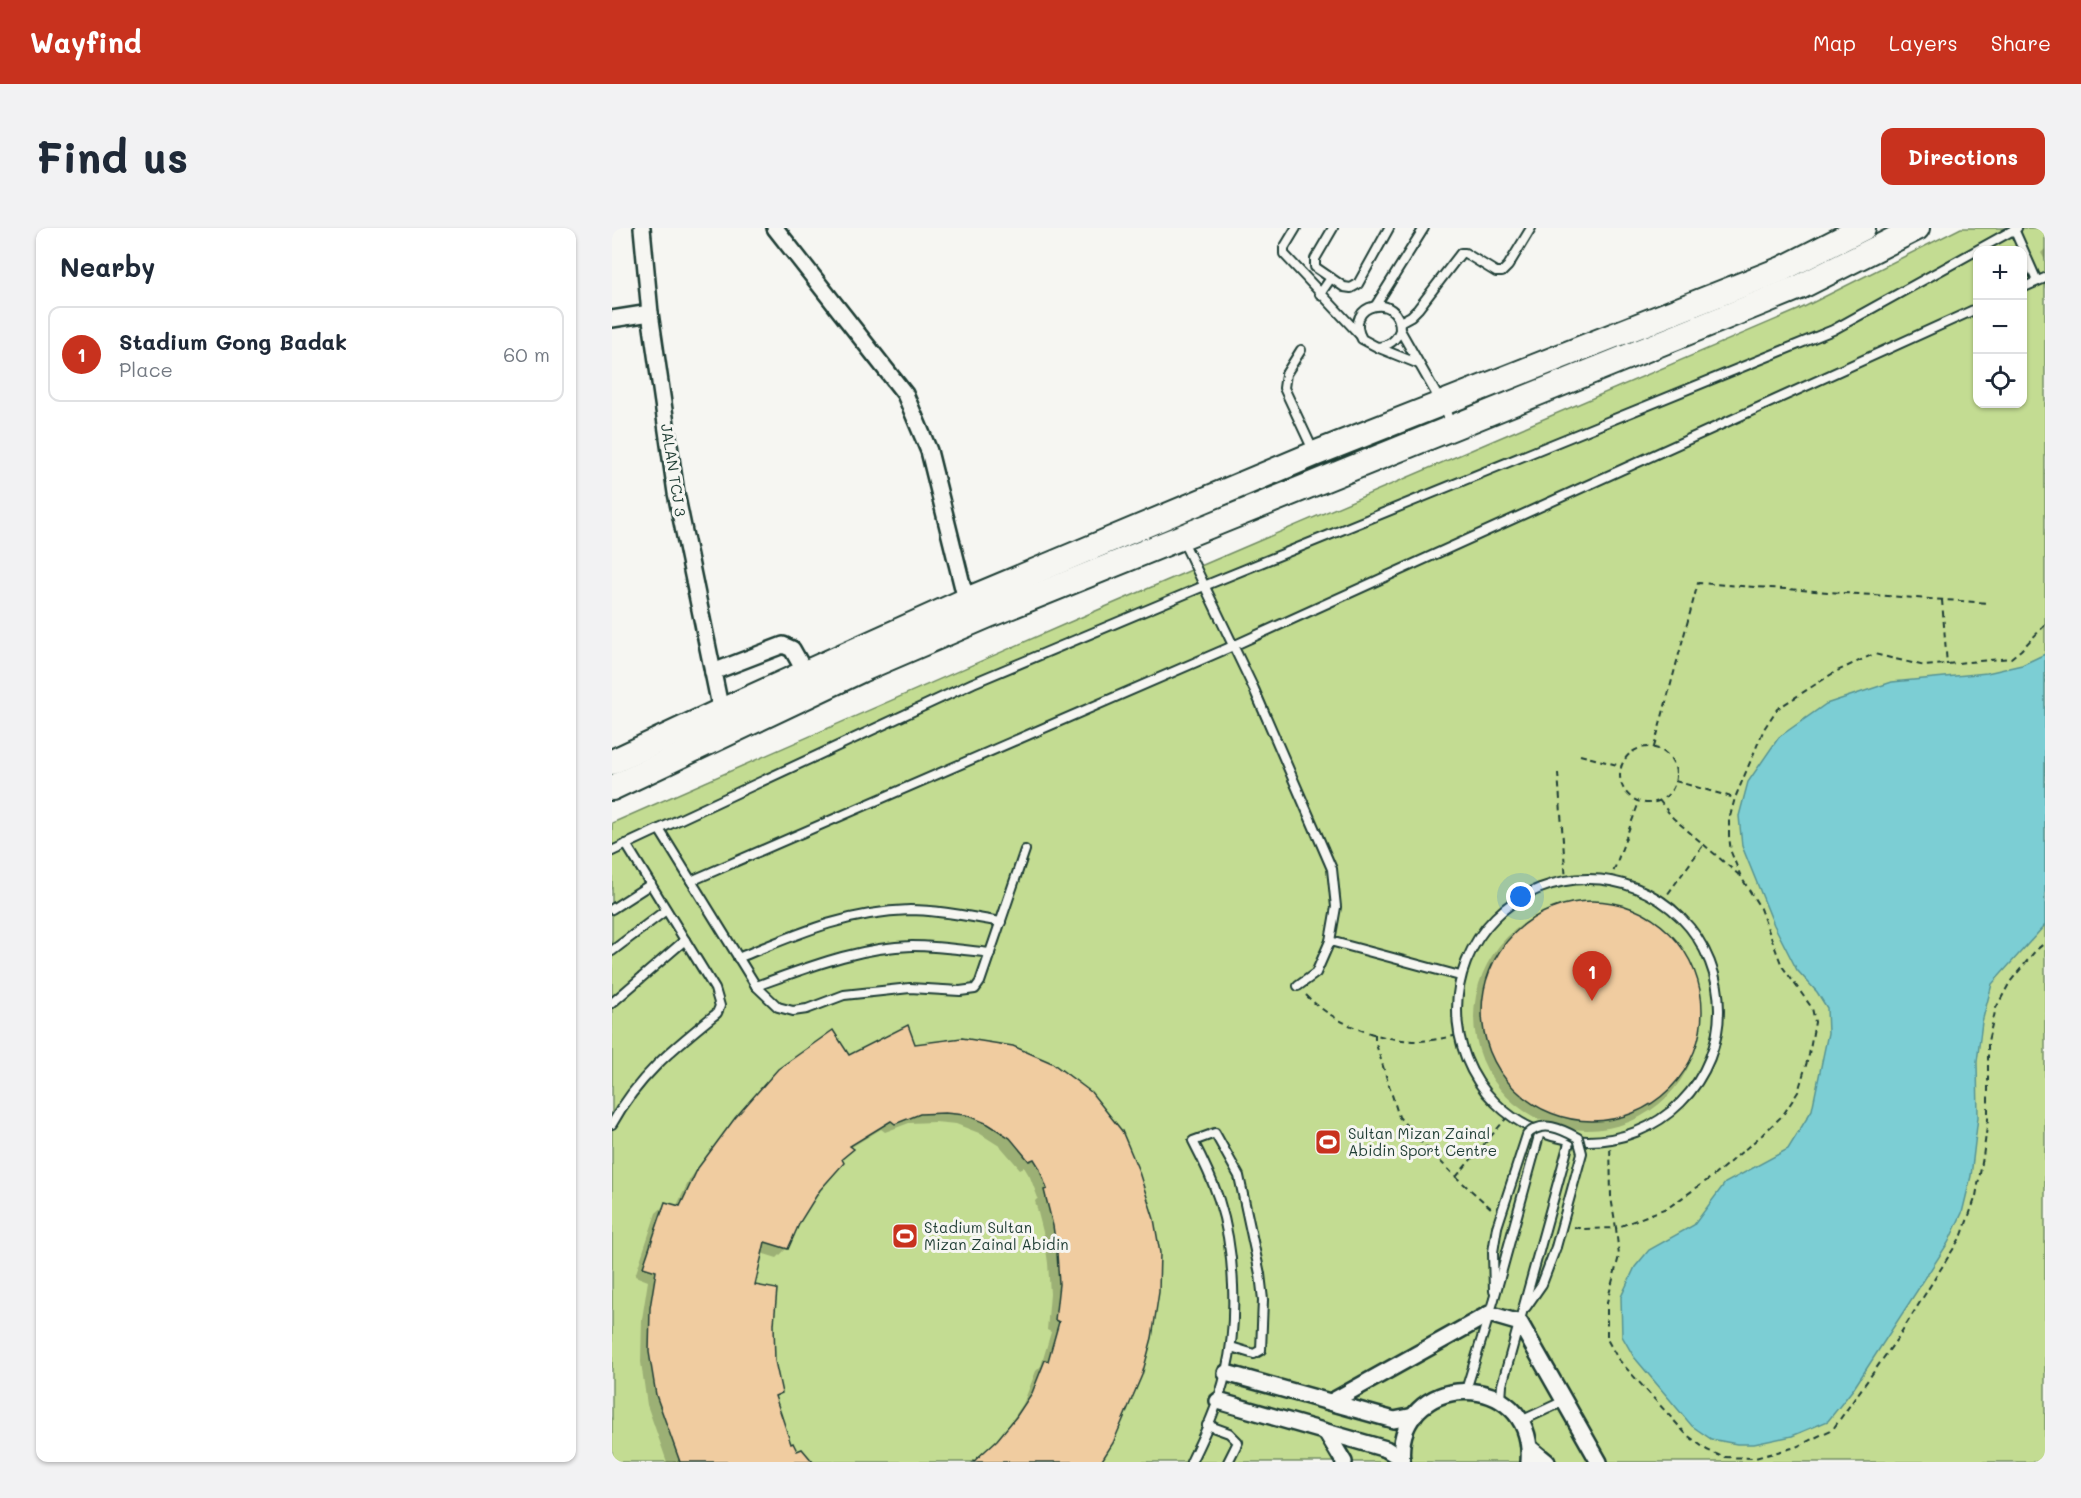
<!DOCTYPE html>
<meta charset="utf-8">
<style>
:root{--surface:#fff;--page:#f2f2f3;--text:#1f2937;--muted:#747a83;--line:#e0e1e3;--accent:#c8321e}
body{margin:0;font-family:Mali,sans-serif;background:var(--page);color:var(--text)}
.controls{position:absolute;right:18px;top:18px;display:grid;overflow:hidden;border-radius:12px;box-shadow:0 2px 4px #0004}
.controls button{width:54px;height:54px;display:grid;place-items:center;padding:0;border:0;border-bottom:2px solid var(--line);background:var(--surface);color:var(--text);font:30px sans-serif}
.you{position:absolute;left:909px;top:669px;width:21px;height:21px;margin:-15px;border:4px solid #fff;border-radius:50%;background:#1a73e8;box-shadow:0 0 0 9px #1a73e833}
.badge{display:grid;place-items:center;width:39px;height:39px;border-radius:50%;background:var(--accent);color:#fff;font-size:20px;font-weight:700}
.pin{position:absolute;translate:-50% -50px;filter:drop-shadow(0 2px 3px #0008)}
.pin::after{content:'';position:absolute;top:32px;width:21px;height:18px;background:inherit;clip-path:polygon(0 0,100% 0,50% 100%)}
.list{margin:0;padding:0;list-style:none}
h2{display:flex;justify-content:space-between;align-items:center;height:78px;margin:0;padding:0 24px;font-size:26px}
h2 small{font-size:20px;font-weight:400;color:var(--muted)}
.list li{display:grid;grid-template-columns:39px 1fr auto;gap:18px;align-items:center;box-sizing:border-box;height:96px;margin:0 12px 12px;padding:0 12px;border:2px solid var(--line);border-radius:12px}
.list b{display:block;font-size:22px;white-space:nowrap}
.list p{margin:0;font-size:20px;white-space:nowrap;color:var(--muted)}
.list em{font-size:20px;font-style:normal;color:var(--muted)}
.icon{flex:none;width:33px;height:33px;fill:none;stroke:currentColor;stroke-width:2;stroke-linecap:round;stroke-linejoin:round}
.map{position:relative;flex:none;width:1433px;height:1234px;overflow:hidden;border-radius:12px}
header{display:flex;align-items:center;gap:36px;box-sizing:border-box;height:84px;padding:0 30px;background:var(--accent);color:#fff}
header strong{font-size:28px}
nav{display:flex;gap:33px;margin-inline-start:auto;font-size:21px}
.intro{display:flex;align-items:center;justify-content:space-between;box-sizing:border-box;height:144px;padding:0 36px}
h1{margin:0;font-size:42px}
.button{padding:15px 27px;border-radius:12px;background:var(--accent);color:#fff;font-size:21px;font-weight:700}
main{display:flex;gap:36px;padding:0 36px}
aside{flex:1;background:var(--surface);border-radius:12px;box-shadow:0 2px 4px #0004}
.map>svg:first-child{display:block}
.green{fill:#c3dc92;stroke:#718c63;stroke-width:1.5;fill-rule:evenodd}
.water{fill:#7cced4;stroke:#579494;stroke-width:1.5}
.shadow{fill:#0003}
.building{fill:#f0cca0;stroke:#1f3d34;stroke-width:1.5}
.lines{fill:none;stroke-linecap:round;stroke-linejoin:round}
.service-casing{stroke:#1f3d34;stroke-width:12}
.minor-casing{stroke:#1f3d34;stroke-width:20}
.primary-casing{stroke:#1f3d34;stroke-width:28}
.path{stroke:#1f3d34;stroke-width:2;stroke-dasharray:6 4.5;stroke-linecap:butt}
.service{stroke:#f6f6f2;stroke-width:8}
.minor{stroke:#f6f6f2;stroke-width:15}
.primary{stroke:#f6f6f2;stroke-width:24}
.service-bridge-casing{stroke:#1f3d34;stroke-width:12;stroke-linecap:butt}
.service-bridge{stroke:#f6f6f2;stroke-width:8}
.labels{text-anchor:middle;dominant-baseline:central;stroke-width:6;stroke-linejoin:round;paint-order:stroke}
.street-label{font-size:15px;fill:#1f3d34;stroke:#f6f6f2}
.poi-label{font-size:15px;fill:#1f3d34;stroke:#f6f6f2;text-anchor:start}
</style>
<header>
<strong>Wayfind</strong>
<nav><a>Map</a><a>Layers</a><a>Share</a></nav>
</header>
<div class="intro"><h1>Find us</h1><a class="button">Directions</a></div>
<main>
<aside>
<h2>Nearby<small></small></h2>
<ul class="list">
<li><span class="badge">1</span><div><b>Stadium Gong Badak</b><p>Place</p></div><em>60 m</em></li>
</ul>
</aside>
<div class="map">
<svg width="1433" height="1234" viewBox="0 0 1433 1234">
<rect width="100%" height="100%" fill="#f6f6f2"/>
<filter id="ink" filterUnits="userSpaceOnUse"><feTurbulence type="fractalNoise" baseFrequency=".0167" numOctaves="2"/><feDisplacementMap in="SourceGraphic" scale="12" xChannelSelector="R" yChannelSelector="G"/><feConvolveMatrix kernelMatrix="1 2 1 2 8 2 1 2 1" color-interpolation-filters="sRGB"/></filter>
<g filter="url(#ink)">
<!-- green -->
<path class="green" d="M1349 0H1433V1234H0V595L458 394 1186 82ZM1366 22H1410V176H1366Z"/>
<!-- water -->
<polygon class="water" points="1433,426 1433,697 1380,756 1370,794 1365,834 1366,889 1359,948 1350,985 1336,1015 1242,1160 1216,1193 1180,1208 1142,1216 1125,1216 1099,1211 1080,1198 1022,1129 1010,1108 1009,1069 1023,1039 1037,1022 1082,997 1113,955 1176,921 1200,882 1216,805 1215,780 1205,764 1185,742 1162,697 1130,618 1127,588 1136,554 1167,509 1214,476 1280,454 1375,445 1410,437"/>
<!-- shadow -->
<g class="shadow">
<polygon points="1433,21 1433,32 1429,25"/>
<circle cx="975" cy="789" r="113"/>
<polygon points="302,817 439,836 487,1234 364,1234 379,1220 395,1200 411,1176 424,1143 429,1138 439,1104 435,1102 438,1066 436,1035 432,1008 423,973 426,970 418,949 412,939 408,941 389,919 367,905 344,896 323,894 297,895 273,904 269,901 238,920 207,961 187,994 175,1020 165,1030 149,1025 142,1059 160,1096 161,1133 168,1165 163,1170 178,1218 199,1234 55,1234 35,1177 29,1134 30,1091 36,1053 23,1048 44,985 54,976 64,979 78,951 114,901 157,853 237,829"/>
</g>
<!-- building -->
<g class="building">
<circle cx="980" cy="783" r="110"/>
<polygon points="296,797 303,816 350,810 401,818 440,835 479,864 510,903 526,941 542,991 548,1025 547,1064 540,1110 530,1147 501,1215 489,1234 361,1234 385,1212 404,1189 420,1165 433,1132 436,1133 447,1094 443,1092 447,1056 445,1025 441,998 432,962 435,961 427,939 422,931 417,933 398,910 376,896 354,887 333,885 308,886 283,896 279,893 238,918 242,921 230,931 232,935 208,962 188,994 176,1021 153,1014 143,1057 165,1061 162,1096 163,1133 170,1165 163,1168 179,1216 181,1215 185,1223 190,1221 201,1234 68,1234 44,1167 37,1124 38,1080 44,1043 31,1039 53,974 68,978 86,940 123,890 166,841 221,802 237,827"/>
</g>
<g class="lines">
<defs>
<g id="service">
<polyline points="684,0 672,20 672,26 747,106"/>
<polyline points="721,0 703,31 703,39 732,59 739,60 746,56 777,0"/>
<polyline points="1402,1 1425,53"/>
<polyline points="1410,60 1433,50"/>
<polyline points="708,66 719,50"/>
<polyline points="764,77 812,0"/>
<polyline points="788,94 799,88 806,81 849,25 853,25 884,44 890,44 896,38 919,0"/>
<path d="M788 102C784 113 777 118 765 119L750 111C730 75 789 63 788 102L830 176 840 197"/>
<polyline points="767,120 807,136"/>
<polyline points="689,122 674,146 672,160 701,222"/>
<polyline points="570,311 642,461 720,641 724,679 718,713 704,745 686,758"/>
<polyline points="47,601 144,758 166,779 181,783 195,781 232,767 298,760 348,763 363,761 368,754 413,622"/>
<polyline points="0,623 361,455 592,358 1221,102 1405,0"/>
<circle cx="976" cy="782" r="131"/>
<polyline points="79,653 621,418 1366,80"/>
<polyline points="0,681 39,656"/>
<polyline points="718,713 848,748"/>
<polyline points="0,723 54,682"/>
<path d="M126 730C185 706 233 684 298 682 328 682 359 689 389 694"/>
<path d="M144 758C195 740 246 719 300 718 326 718 352 722 378 725"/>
<polyline points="0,775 73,712"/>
<path d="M0 896C27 847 63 819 105 785L108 778 103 761 14 616"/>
<polyline points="882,1063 881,1024 885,999"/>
<polyline points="914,1079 930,1056 944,1019"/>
<polyline points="854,1162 882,1071 928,904"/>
<polyline points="889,1172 890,1157 958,911"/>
<polyline points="909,1193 952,1173"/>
<polyline points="595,1197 617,1205 626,1214 616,1234"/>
<path d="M579 1234C593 1205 607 1176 614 1144 626 1093 623 1022 607 972 600 951 591 932 581 913L603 905 627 948 648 1046 651 1072 649 1122 642 1126 619 1119"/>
</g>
<g id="minor">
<polyline points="30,0 38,85 64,265 109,483"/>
<polyline points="163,0 293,166 317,223 354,372"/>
<polyline points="0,91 38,85"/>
<polyline points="101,444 171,417 180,421 193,444"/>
<polyline points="614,1145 782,1192 802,1188"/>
<polyline points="606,1173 774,1221 790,1231"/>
<polyline points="719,1174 877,1086 908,1095 987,1234"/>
<polyline points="714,1204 732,1234"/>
<polyline points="918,1220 935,1234"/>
<path d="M790 1234C780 1143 924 1137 917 1234"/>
</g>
<g id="primary">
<polyline points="0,534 109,483 364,368 702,226 1170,41 1251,0"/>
<polyline points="0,560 249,442 377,387 1188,59 1305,0"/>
</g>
</defs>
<!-- service casing -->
<use href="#service" class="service-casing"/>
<!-- minor casing -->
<use href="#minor" class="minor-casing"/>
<!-- primary casing -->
<use href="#primary" class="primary-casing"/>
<!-- path -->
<g class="path">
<polyline points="1330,372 1335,437"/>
<polyline points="1433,397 1409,422 1399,430 1313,438 1262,426 1223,444 1165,481 1152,501 1123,570 1117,592 1117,608 1119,624 1129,649 1147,678 1170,738 1200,780 1203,794 1197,827 1186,864 1171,887 1150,907 1100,949 1057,979 1004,1000 1007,1028 995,1074 995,1111 1006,1131 1075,1207 1095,1222 1111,1229 1143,1230 1184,1219 1221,1201 1285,1111 1350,1007 1364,968 1371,929 1376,891 1376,813 1384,780 1398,754 1424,722 1433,715"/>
<polyline points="1042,519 1086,355 1377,375"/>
<circle cx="1036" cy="547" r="28"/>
<polyline points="968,527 1009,538"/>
<polyline points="946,545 954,653"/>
<polyline points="1063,553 1123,570"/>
<polyline points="1047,572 1061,590 1127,647"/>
<polyline points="998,653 1027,574"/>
<polyline points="1050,674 1092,616"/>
<path d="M694 767C721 795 765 812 804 813 818 813 833 810 846 807"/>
<polyline points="763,806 763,813 787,889 809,914 844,949 880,981"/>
<polyline points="844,949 897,887"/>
<polyline points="962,999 971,1001 1004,1000 999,969 998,911"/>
</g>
<!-- service -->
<use href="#service" class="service"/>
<!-- minor -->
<use href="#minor" class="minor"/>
<!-- primary -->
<use href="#primary" class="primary"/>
<defs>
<path id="service-bridge" d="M885 999 915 907C930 891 950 901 966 910L970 925 944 1019"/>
</defs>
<!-- service-bridge casing -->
<use href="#service-bridge" class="service-bridge-casing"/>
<!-- service-bridge -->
<use href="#service-bridge" class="service-bridge"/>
</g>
</g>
<!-- icons -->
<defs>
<symbol id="stadium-square" viewBox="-11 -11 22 22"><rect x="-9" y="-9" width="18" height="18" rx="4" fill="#c8321e" stroke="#f6f6f2"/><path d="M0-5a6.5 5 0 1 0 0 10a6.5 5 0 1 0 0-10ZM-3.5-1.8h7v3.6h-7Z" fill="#fff"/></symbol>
</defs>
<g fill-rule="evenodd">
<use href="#stadium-square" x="701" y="899" width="30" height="30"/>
<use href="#stadium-square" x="278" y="993" width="30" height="30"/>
</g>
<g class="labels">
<!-- street labels -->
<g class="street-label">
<text transform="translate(62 242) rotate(81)">JALAN TCJ 3</text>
</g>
<!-- poi labels -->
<g class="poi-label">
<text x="736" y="905">Sultan Mizan Zainal<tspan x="736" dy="17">Abidin Sport Centre</tspan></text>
<text x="312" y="999">Stadium Sultan<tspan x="312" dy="17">Mizan Zainal Abidin</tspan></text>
</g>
</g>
</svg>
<div class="controls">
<button>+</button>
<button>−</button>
<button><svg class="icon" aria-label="locate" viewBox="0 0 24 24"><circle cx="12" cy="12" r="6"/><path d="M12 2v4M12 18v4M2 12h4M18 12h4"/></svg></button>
</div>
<div class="you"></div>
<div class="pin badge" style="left:980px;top:773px">1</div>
</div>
</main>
